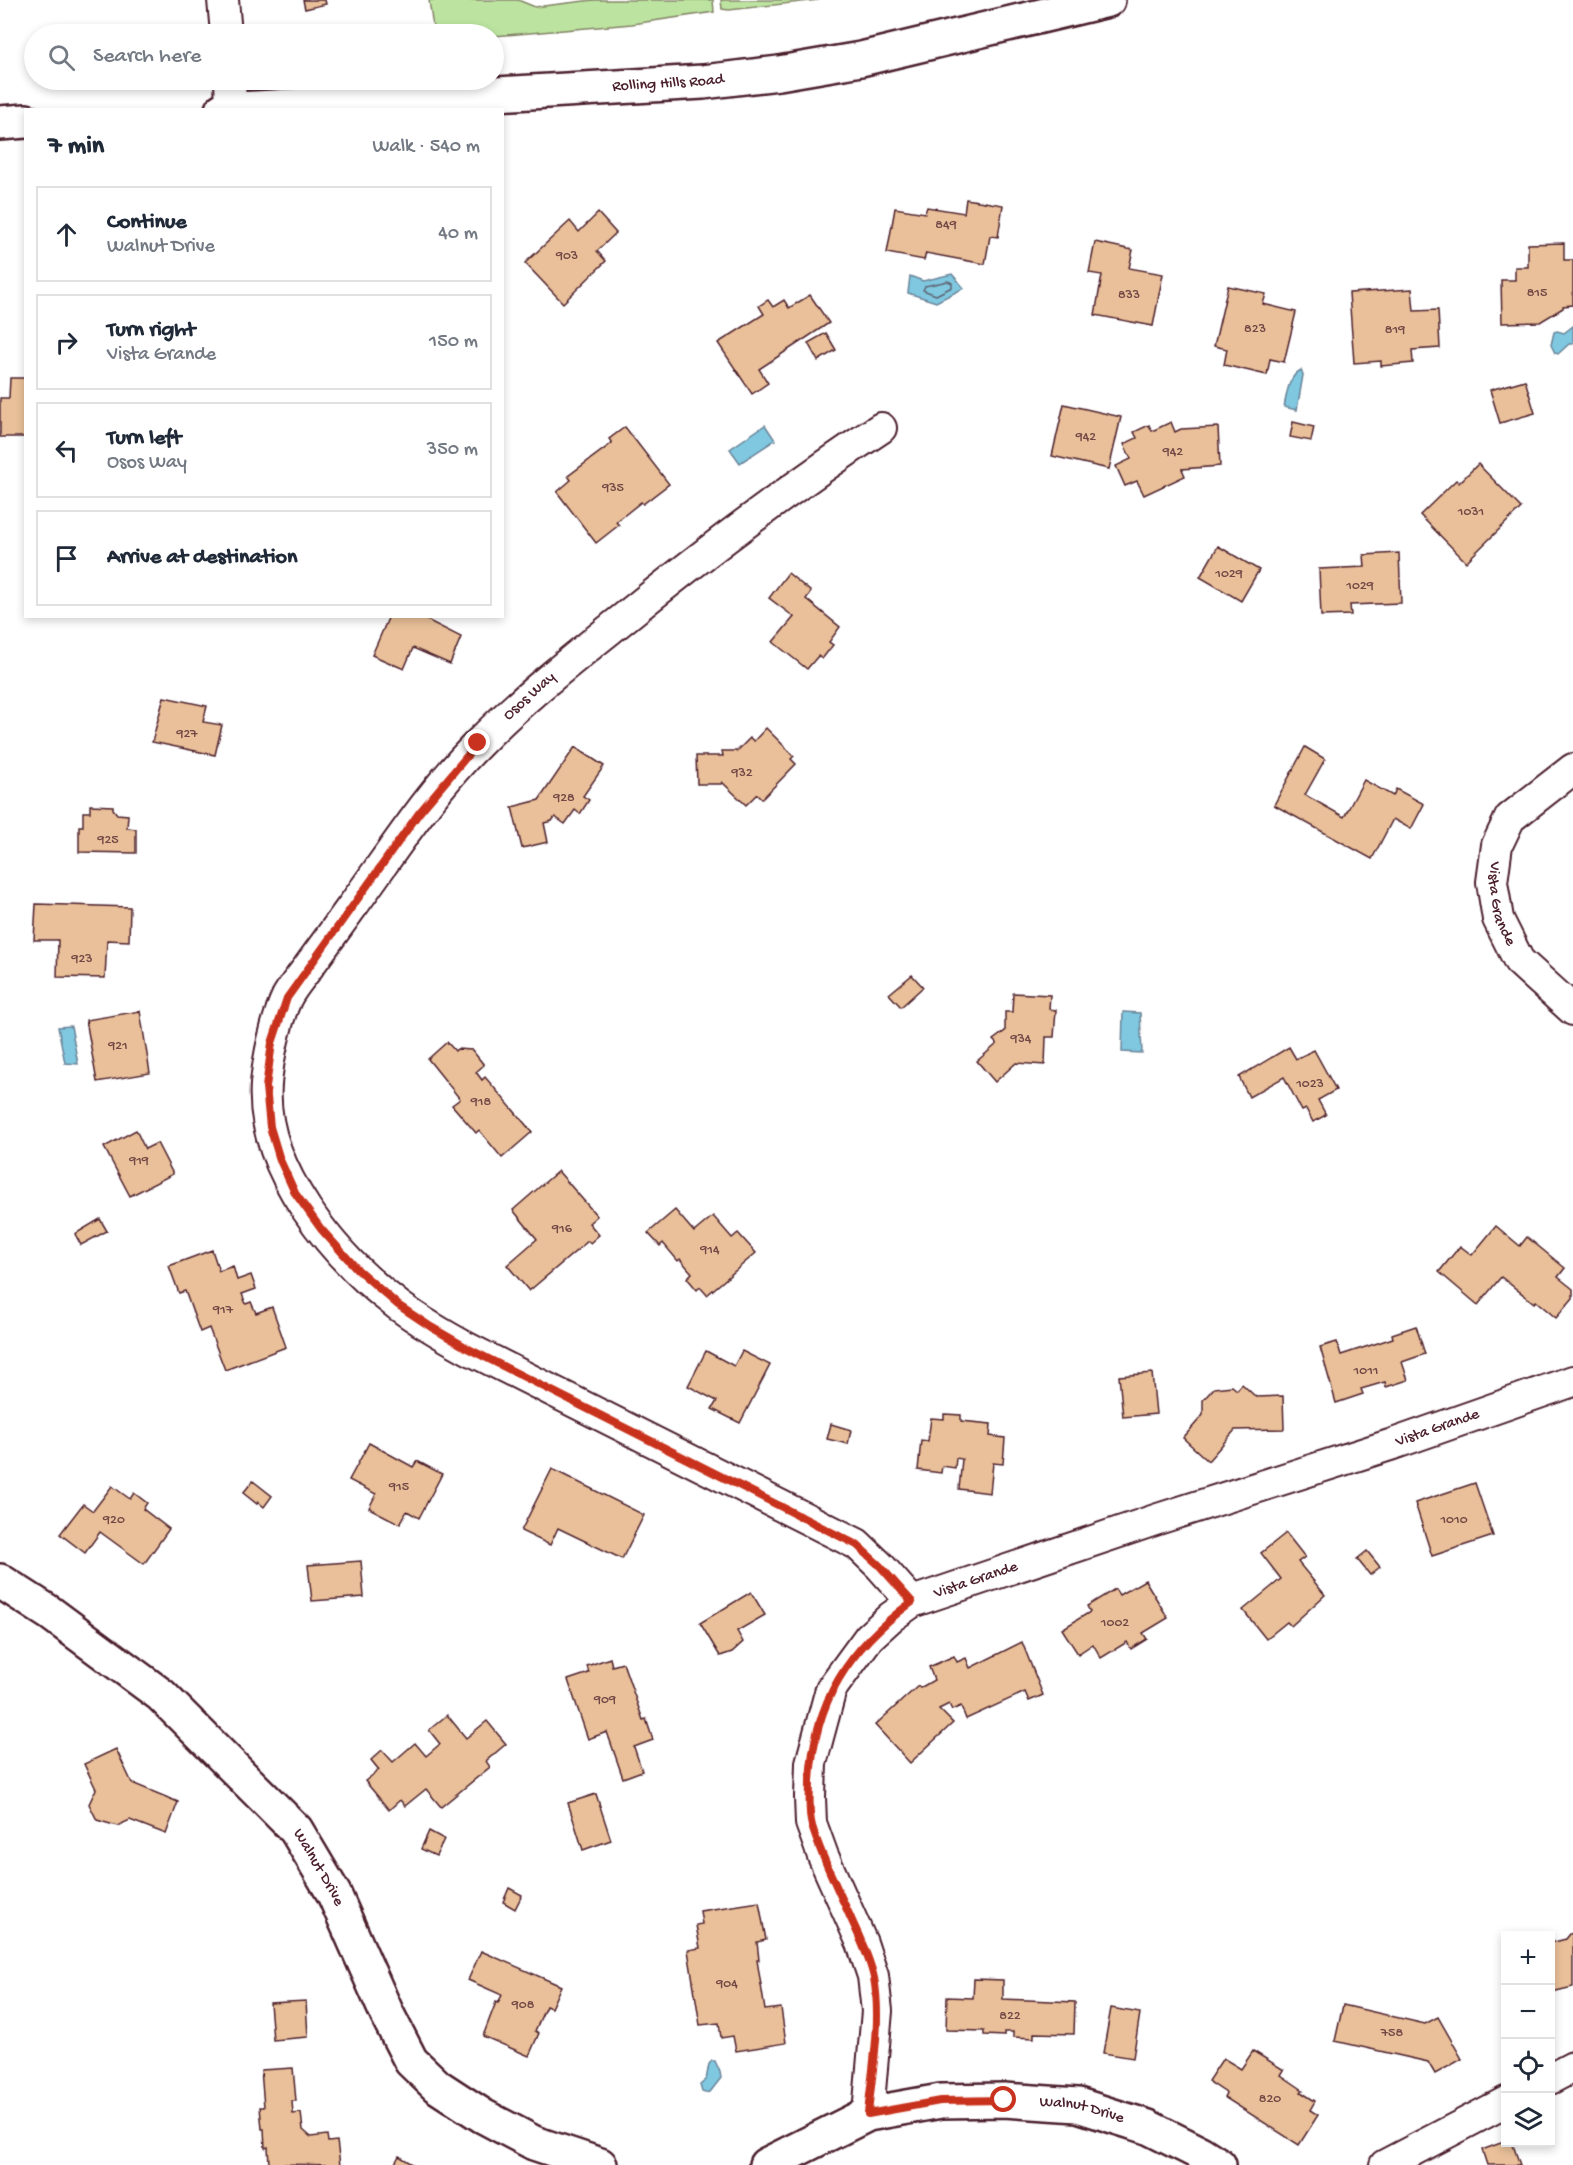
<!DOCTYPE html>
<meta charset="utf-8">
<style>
:root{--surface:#fff;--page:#f6f6f7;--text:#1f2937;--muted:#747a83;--line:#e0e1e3}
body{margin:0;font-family:"Gochi Hand",sans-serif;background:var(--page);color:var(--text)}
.controls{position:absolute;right:18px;bottom:18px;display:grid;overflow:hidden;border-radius:0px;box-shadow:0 3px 9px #0003}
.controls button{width:54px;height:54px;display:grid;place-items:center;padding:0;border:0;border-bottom:2px solid var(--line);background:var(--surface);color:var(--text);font:30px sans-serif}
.stop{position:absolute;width:18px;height:18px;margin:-14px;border:4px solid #c8321e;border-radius:50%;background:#fff}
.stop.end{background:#c8321e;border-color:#fff;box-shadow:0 2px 6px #0008}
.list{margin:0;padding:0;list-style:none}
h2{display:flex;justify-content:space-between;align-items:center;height:78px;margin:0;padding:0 24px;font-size:26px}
h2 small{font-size:20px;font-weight:400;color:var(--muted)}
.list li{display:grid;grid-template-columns:39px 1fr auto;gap:18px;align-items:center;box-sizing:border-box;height:96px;margin:0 12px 12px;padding:0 12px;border:2px solid var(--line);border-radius:0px}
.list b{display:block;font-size:22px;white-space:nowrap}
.list p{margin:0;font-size:20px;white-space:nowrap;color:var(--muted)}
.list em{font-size:20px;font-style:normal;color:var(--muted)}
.icon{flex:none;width:33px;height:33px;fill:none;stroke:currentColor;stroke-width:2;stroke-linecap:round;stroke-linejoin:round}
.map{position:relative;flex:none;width:1573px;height:2165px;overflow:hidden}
.search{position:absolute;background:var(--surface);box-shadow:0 3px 9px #0003;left:24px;top:24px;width:480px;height:66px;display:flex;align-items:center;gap:15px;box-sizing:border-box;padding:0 21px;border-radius:33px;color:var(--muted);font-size:22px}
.panel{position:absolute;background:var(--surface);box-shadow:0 3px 9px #0003;left:24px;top:108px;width:480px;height:510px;border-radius:0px}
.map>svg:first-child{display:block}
.green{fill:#bce4a0;stroke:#838266;stroke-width:1.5}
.water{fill:#7fc8e0;stroke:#6a8498;stroke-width:1.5}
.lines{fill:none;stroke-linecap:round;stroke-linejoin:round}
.shore{stroke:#5f6373;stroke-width:1.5}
.building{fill:#e9c099;stroke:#4a1f2b;stroke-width:1.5}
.minor-casing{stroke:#4a1f2b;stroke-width:34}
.tertiary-casing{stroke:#4a1f2b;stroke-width:38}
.minor{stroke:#fff;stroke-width:30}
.tertiary{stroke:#fff;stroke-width:33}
.route{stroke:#c8321e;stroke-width:8}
.labels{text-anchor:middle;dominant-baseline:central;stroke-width:4.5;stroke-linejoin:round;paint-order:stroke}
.number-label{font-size:14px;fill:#724746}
.street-label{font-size:16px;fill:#4a1f2b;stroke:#fff}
</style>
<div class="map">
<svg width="1573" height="2165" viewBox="0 0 1573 2165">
<rect width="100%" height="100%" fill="#fff"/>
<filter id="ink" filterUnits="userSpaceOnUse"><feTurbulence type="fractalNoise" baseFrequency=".0167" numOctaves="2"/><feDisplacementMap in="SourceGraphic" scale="12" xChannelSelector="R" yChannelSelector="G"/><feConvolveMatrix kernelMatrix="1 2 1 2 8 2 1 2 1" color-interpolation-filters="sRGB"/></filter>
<g filter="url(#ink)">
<!-- green -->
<g class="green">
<polygon points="429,0 518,0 535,7 593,0 713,0 714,12 632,24 494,36 494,34 434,34"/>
<polygon points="721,0 819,0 729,10 722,9"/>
</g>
<!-- water -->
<g class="water">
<polygon points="952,274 964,288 936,302 908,293 910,276 923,281"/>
<polygon points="1573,326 1573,344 1569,344 1558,354 1555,353 1551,345 1554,332 1557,331 1564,333"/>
<path d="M1301 370 1303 375 1297 410 1284 407C1287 393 1288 377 1301 370Z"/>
<polygon points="765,425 775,440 740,463 730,449"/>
<polygon points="1123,1012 1140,1013 1142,1053 1122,1052"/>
<polygon points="71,1026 78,1064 65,1063 58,1027"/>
<polygon points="712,2061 715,2061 720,2072 721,2078 710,2092 705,2093 702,2092 700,2085 706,2080 709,2064"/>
</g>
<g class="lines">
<!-- shore -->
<polygon class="shore" points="948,281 952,283 952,287 936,295 923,290 925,286"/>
</g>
<!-- building -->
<g class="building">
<polygon points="303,0 325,0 326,4 305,9"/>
<polygon points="966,199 1003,205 998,237 990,236 985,264 926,253 924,260 887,253 895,208 925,213 927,207 964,213"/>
<polygon points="598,213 616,233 597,251 606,261 563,303 525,263 570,221 579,232"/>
<polygon points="1095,242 1133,250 1129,268 1163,274 1153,326 1095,315 1102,275 1089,273"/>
<polygon points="1564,243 1564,260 1573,260 1573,305 1563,306 1563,308 1540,322 1502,323 1501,280 1515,280 1515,267 1528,267 1528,244"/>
<polygon points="1228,286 1266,294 1263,304 1296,312 1284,362 1270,359 1267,375 1224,365 1227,349 1214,346"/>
<polygon points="1412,289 1414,311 1438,310 1440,348 1412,350 1413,363 1381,366 1381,361 1354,363 1349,293"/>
<polygon points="810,295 829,323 759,369 768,383 752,394 718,343 764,314 759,306 768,300 773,307 784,300 789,308"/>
<polygon points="826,333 836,350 818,361 808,343"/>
<polygon points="10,378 26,378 26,437 0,437 0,398 9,398"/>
<polygon points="1525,380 1535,413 1500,423 1490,390"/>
<polygon points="1064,404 1121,417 1109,469 1052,456"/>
<polygon points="1171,422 1175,432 1181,429 1218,427 1220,466 1182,469 1185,476 1144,495 1137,481 1125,486 1116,466 1131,459 1124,444 1137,438 1134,432 1149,425 1152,431"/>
<polygon points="1293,422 1314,427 1311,441 1290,437"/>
<polygon points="625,427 669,484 643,504 641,502 616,522 619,525 596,543 557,492 571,480 568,476 612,443 609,439"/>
<polygon points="1478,464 1521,508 1466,562 1420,515 1456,480 1459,483"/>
<polygon points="1218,546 1259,570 1241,601 1200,577"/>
<polygon points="1399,553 1401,603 1350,605 1351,615 1321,616 1319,569 1365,567 1364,555"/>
<polygon points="788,573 811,592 806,599 840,627 829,642 833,645 822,659 818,656 807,669 773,642 794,617 769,598"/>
<polygon points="389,616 419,616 461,637 450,664 413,648 404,669 372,655"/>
<polygon points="164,697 207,706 203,722 222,725 215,755 152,742"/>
<polygon points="766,728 794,756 791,759 796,764 762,799 757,794 746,805 722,782 721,784 697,784 696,756 723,756 722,751 737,751 750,738 754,741"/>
<polygon points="575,747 604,766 583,796 589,800 580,814 575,810 565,824 555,817 552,821 544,823 548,842 522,848 512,807 539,800"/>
<polygon points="1305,747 1325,759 1305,795 1344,817 1364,780 1393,796 1396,789 1424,804 1411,829 1393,819 1372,859 1274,805"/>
<polygon points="90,805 113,806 113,809 117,814 128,815 127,828 136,829 136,853 79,852 79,826 83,826 83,812 90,812"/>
<polygon points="36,904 130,907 129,941 107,940 105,978 57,977 58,940 34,940"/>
<polygon points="912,975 923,987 901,1007 889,994"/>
<polygon points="1013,993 1050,995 1049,1009 1056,1010 1054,1037 1046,1037 1045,1065 1016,1063 995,1082 977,1061 997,1044 993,1040 1005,1031 1005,1012 1012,1012"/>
<polygon points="140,1011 150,1073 97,1082 86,1020"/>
<polygon points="447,1042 455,1051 457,1049 472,1050 484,1065 476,1072 482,1080 485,1077 532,1132 502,1158 479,1130 476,1133 452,1105 460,1099 428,1059"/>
<polygon points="1289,1047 1296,1059 1314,1050 1336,1090 1318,1100 1326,1115 1313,1122 1306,1109 1302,1111 1284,1077 1249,1097 1239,1077"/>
<polygon points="136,1130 145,1149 157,1143 173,1174 130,1196 104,1147"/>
<polygon points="558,1171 597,1216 589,1223 599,1235 590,1243 588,1241 529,1291 507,1265 537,1239 513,1210"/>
<polygon points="675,1210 694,1232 713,1216 732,1238 738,1233 756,1253 707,1295 700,1287 697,1290 687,1278 692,1273 680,1259 678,1261 663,1243 660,1246 648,1233"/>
<polygon points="100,1219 107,1231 81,1245 75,1234"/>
<polygon points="1496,1226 1520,1246 1527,1237 1565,1268 1558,1277 1573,1289 1573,1298 1556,1318 1536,1301 1534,1303 1501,1277 1478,1305 1439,1272 1460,1246 1472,1255"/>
<polygon points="212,1250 219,1271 233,1266 237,1280 251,1275 256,1289 242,1294 246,1304 251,1302 256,1313 272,1307 286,1347 225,1370 209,1328 200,1332 185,1291 179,1293 169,1266"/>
<polygon points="1416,1326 1425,1354 1402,1362 1408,1380 1386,1387 1385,1382 1361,1389 1363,1394 1336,1403 1320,1347 1337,1342 1341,1355 1393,1338 1392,1334"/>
<polygon points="706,1351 734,1366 742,1351 770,1365 740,1423 712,1409 717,1401 688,1386"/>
<polygon points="1152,1373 1156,1414 1123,1417 1119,1376"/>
<polygon points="1242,1384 1256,1397 1283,1396 1284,1429 1235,1430 1208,1461 1183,1438 1203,1415 1203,1400 1214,1388 1232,1386 1237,1390"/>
<polygon points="944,1414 961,1415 961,1421 991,1424 990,1436 1005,1438 1003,1464 993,1463 990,1493 959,1489 962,1459 956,1458 955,1468 942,1466 941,1473 918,1470 921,1440 928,1441 931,1418 944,1419"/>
<polygon points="831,1424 851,1430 848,1444 827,1439"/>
<polygon points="369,1443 413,1467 417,1461 442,1474 419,1518 407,1511 400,1524 369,1508 376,1494 349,1480"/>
<polygon points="552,1469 644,1515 622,1559 558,1528 550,1545 521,1531"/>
<polygon points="253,1481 272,1496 264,1507 258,1502 257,1504 243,1493"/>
<polygon points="1475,1483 1493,1536 1432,1556 1415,1503"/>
<polygon points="112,1486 130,1499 134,1493 147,1503 143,1509 169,1529 144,1564 100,1532 85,1553 60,1534 83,1504 93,1511"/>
<polygon points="1286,1533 1305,1557 1298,1562 1325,1595 1291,1626 1287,1622 1266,1639 1243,1610 1281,1579 1261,1553"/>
<polygon points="1367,1551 1380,1567 1370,1575 1357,1559"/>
<polygon points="361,1561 364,1597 312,1601 308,1565"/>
<polygon points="1145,1580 1168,1618 1143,1633 1147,1639 1131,1649 1127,1642 1101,1658 1093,1644 1078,1654 1062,1629 1090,1612 1087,1606 1115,1589 1119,1595"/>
<polygon points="751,1592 765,1615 737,1631 743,1642 732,1652 720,1656 700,1623"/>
<polygon points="1022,1642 1043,1695 1029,1701 1025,1692 966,1719 961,1706 952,1710 949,1704 939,1709 953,1723 910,1763 875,1725 918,1686 920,1688 934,1680 929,1667 954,1656 957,1662 966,1658 970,1668"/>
<polygon points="610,1658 612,1666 623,1663 643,1720 646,1719 653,1740 634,1747 642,1771 623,1778 607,1732 588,1739 568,1680 589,1673 587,1666"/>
<polygon points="447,1715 466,1738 487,1721 506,1744 486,1761 490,1767 441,1807 426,1789 405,1806 400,1800 389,1810 365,1781 379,1770 371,1760 382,1750 393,1762 415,1743 426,1756 440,1744 429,1730"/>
<polygon points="116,1749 132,1783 178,1802 166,1834 130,1820 117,1826 97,1820 89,1804 96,1789 84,1764"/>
<polygon points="596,1794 611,1840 583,1850 568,1803"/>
<polygon points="429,1831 444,1839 436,1856 421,1849"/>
<polygon points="509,1888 522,1895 515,1909 503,1902"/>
<polygon points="759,1902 766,1940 757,1942 759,1960 757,1960 765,2010 781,2008 786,2043 736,2051 733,2036 721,2038 719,2023 700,2025 688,1950 700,1948 696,1925 702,1924 700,1911"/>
<polygon points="1573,1933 1573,1987 1552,1992 1550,1943 1566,1939 1570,1934"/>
<polygon points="481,1951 561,1986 551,2008 546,2006 535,2031 539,2033 529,2056 483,2036 496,2002 498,2003 502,1995 468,1980"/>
<polygon points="974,1979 1003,1980 1003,1999 1075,2002 1074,2034 1034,2033 1034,2038 1013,2037 1013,2032 1004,2032 1004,2036 984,2035 984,2031 946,2030 947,1997 973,1998"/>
<polygon points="306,2001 308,2037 273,2040 270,2003"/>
<polygon points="1343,2005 1425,2024 1438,2017 1462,2059 1435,2074 1428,2062 1335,2041"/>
<polygon points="1111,2008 1140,2013 1133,2058 1103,2053"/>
<polygon points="1253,2051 1284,2070 1281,2075 1303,2090 1301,2092 1315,2101 1310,2110 1318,2115 1299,2145 1224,2097 1226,2093 1208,2081 1223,2058 1241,2069"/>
<polygon points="293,2068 296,2101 292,2101 293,2114 301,2113 303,2130 311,2137 327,2135 328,2142 337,2141 340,2165 269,2164 268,2147 265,2148 264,2129 262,2129 260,2107 264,2107 261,2070"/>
<polygon points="1506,2141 1506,2142 1512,2142 1520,2165 1487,2165 1482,2150"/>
<polygon points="399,2156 414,2165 394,2165"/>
</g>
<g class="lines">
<defs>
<g id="minor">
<polyline points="223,0 226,34"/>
<polyline points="230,80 231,109"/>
<path d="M881 428C788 489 700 556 614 626 568 663 521 700 479 743 431 791 394 849 354 904 339 925 324 945 309 966 302 976 293 986 287 997 276 1020 268 1059 266 1084 260 1169 335 1258 399 1306 421 1322 445 1336 469 1349L857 1544 880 1566 912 1602"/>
<path id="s1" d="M1573 769 1510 818 1497 845 1492 882 1498 919 1519 961 1573 1010"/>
<polyline points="1550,2079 1573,2067"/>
<path id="s2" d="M868 2114 877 2011 873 1976 862 1943 823 1856 811 1823 810 1797 811 1763 831 1689 869 1637 891 1617 912 1602 1158 1519 1393 1444 1573 1381"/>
<polyline points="1385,2165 1506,2102"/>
</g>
<g id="tertiary">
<path id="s3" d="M222 110 703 82 779 73 861 59 1108 0"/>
<polyline points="0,123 26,121"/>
<path id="s4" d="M0 1581 50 1613 161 1695 296 1830 334 1894 387 2014 411 2061 437 2086 483 2116 534 2143 600 2165"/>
<path id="s5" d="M766 2165 868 2114 941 2101 1004 2100 1078 2105 1148 2127 1200 2153 1219 2165"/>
</g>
</defs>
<!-- minor casing -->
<use href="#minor" class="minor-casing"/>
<!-- tertiary casing -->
<use href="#tertiary" class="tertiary-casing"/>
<!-- minor -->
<use href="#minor" class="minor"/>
<!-- tertiary -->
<use href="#tertiary" class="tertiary"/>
</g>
</g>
<g class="lines" filter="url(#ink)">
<!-- route -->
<path class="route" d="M478 743 419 813 287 998 272 1043 266 1087 270 1127 280 1160 295 1193 321 1229 358 1270 398 1305 431 1327 469 1349 857 1545 880 1566 912 1602C849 1648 814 1701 810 1781 810 1795 808 1812 812 1826 822 1859 839 1891 853 1923 861 1940 870 1959 874 1978 882 2022 872 2070 868 2114L940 2101 1004 2100"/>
</g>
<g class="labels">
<!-- number labels -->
<g class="number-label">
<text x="946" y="225">849</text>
<text x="567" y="256">903</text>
<text x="1537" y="293">815</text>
<text x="1129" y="295">833</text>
<text x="1255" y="329">823</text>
<text x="1395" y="330">819</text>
<text x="1086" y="437">942</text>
<text x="1173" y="452">942</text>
<text x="613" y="488">935</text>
<text x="1471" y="512">1031</text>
<text x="1229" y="574">1029</text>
<text x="1360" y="586">1029</text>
<text x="187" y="734">927</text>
<text x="742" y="773">932</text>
<text x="564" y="798">928</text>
<text x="108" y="840">925</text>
<text x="82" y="959">923</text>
<text x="1021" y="1039">934</text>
<text x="118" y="1046">921</text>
<text x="1310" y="1084">1023</text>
<text x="481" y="1102">918</text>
<text x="139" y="1161">919</text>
<text x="562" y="1229">916</text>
<text x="710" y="1250">914</text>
<text x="223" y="1310">917</text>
<text x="1366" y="1371">1011</text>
<text x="399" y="1487">915</text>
<text x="114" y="1520">920</text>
<text x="1454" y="1520">1010</text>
<text x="1115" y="1623">1002</text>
<text x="605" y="1700">909</text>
<text x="727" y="1984">904</text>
<text x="523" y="2005">908</text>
<text x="1010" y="2016">822</text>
<text x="1392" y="2033">758</text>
<text x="1270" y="2099">820</text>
</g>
<!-- street labels -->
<g class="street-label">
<text stroke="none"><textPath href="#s3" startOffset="447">Rolling Hills Road</textPath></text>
<text transform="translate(530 697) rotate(-42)">Osos Way</text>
<text stroke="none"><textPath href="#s1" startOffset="170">Vista Grande</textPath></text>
<text stroke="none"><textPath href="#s2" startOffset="1114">Vista Grande</textPath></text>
<text stroke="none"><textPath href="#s2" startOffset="628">Vista Grande</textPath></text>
<text stroke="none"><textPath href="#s4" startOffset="432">Walnut Drive</textPath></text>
<text stroke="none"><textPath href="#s5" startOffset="330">Walnut Drive</textPath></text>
</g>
</g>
</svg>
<div class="controls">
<button>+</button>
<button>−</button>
<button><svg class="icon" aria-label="locate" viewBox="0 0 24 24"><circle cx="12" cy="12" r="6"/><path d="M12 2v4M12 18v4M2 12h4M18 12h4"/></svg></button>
<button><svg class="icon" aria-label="layers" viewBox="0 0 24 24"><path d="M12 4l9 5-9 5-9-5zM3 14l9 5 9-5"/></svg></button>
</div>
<div class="stop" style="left:1004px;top:2100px"></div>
<div class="stop end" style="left:478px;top:743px"></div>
<div class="search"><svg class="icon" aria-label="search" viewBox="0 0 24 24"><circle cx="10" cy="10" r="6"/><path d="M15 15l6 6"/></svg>Search here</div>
<section class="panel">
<h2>7 min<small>Walk · 540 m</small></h2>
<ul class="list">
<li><svg class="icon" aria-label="ahead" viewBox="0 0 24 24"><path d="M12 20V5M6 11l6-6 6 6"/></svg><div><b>Continue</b><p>Walnut Drive</p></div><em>40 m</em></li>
<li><svg class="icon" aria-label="right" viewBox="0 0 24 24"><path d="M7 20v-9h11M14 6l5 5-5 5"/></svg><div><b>Turn right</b><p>Vista Grande</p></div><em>150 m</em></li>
<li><svg class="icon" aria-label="left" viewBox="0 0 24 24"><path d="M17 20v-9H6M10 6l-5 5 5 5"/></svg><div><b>Turn left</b><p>Osos Way</p></div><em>350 m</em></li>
<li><svg class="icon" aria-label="arrive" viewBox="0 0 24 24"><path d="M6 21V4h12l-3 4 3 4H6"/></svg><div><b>Arrive at destination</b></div></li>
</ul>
</section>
</div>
